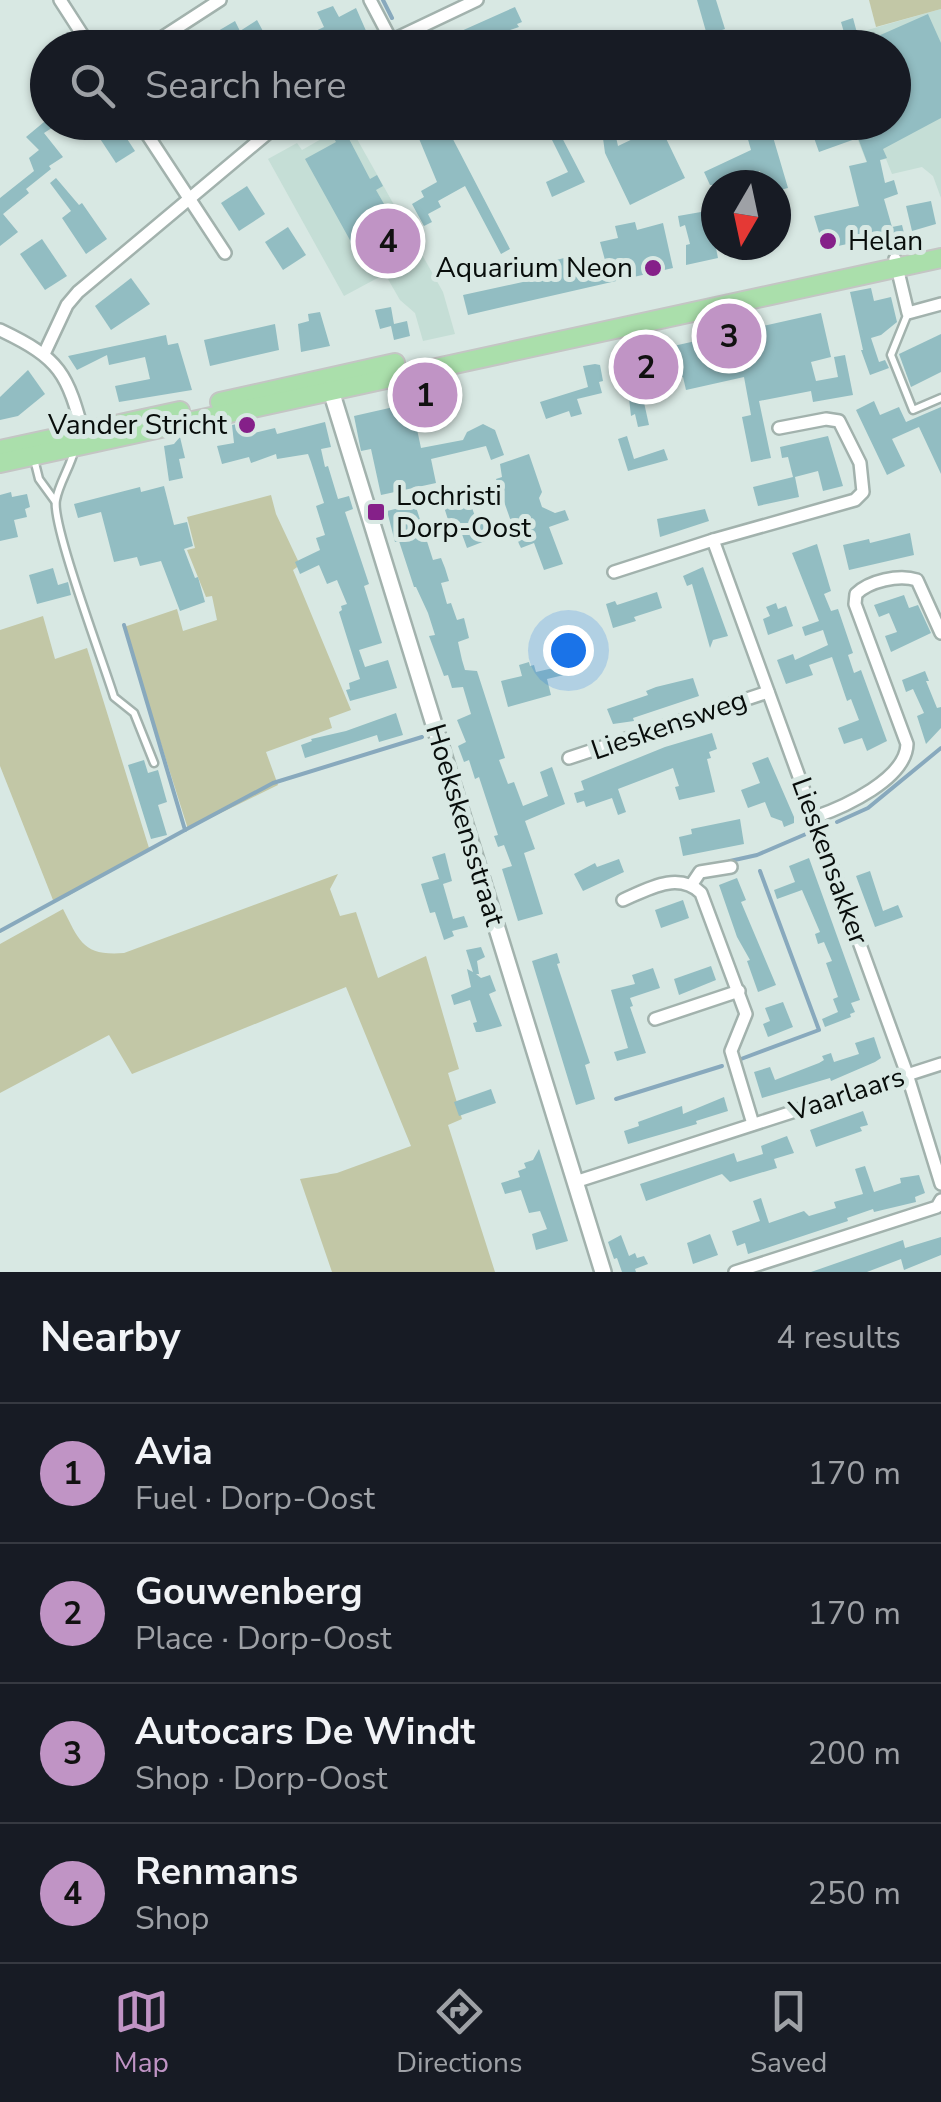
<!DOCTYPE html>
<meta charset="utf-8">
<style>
:root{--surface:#171b24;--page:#20242c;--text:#f1f3f6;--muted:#9ea1a6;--line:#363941;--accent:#c094c5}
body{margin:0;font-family:"Nunito Sans",sans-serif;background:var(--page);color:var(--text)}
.compass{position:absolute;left:701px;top:170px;width:90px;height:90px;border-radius:50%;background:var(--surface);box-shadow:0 2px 8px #0004;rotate:189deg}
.you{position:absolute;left:568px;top:650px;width:35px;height:35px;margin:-25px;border:8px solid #fff;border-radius:50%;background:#1a73e8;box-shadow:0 0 0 15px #1a73e833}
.badge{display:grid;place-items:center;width:65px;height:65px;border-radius:50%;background:var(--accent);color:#111;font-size:32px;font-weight:700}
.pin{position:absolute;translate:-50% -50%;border:5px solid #fff;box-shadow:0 2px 10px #0006}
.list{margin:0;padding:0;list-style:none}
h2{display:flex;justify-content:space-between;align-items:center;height:130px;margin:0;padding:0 40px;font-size:42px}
h2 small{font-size:32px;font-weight:400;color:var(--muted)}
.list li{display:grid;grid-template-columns:65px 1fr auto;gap:30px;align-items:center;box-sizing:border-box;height:140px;padding:0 40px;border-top:2px solid var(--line)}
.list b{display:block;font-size:38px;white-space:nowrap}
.list p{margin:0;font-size:32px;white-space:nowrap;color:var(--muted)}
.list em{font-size:32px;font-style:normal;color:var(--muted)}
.icon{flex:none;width:55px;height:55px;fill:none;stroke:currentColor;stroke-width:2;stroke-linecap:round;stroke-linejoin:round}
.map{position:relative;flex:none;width:941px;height:1272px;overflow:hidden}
.search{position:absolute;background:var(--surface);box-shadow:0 2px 8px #0004;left:30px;right:30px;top:30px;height:110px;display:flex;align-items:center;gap:25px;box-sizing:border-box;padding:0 35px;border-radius:55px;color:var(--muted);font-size:38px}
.sheet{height:690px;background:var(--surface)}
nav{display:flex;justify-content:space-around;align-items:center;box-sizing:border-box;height:140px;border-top:2px solid var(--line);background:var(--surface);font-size:28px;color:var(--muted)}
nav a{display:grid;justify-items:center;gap:5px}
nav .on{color:var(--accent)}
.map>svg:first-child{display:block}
.built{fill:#c5ded6}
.green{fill:#c2c7a6}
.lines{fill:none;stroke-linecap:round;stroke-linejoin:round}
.stream{stroke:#88a9bd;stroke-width:4}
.building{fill:#92bdc2}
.lane-casing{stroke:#a2b2ad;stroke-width:11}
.street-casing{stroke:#a2b2ad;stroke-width:16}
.secondary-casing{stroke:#a2b2ad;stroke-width:20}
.primary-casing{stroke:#c4c5c4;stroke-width:22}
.lane{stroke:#fff;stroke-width:6}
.street{stroke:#fff;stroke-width:11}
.secondary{stroke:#fff;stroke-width:15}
.primary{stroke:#aadfab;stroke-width:18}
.poi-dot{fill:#852089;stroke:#d8e8e3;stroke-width:4}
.labels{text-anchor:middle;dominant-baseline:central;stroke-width:10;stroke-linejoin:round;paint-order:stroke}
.poi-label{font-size:28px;fill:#080d0b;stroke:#d8e8e3;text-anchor:start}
.street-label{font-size:28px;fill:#080d0b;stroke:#d8e8e3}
</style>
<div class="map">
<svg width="941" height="1272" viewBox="0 0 941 1272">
<rect width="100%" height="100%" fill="#d8e8e3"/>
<!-- built -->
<g class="built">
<polygon points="941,9 941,198 933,176 922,167 892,174 886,159 867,163 851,123 894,122 894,48 820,48 843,37"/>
<polygon points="324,123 348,123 443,292 455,334 423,341 415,313 400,300 385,274 344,296 268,159 297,143 302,150 330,134"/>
</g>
<!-- green -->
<g class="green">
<polygon points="869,0 941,0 941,9 876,27"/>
<polygon points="271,495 276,514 300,565 293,570 351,710 329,718 332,728 266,752 278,785 188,829 124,627 177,609 183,631 217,620 212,596 206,597 187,550 195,548 187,517"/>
<polygon points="43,616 55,659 87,648 149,848 68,896 53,900 0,766 0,630"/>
<path d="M338 874 330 889 340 916 356 912 378 978 426 956 459 1069 448 1073 462 1119 448 1125 495 1272H332L300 1179 337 1173 411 1146 346 987 132 1074 109 1035 0 1093V944L63 909C80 942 83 956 124 953Z"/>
</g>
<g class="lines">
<!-- stream -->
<g class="stream">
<polyline points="383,0 392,18"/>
<polyline points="837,822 868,808 941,748"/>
<polyline points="185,830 273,783 422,737"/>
<polyline points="730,861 757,855 806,834"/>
<polyline points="0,931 185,830 124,625"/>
<polyline points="741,1059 819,1030 760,871"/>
<polyline points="616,1099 722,1066"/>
</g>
</g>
<!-- building -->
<g class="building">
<polygon points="697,0 716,0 725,29 707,35"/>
<polygon points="333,6 339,17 356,8 367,33 348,42 346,36 315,48 309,34 324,27 317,12"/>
<polygon points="515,7 522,22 517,24 519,27 484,39 486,44 480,48 455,48 450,36"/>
<polygon points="928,14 941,43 941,118 883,149 887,158 880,160 885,183 894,180 898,194 884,199 892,227 902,225 906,241 868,250 866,240 824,249 814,216 859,206 849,166 867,162 858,138 819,152 813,135 848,122 894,122 894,48 820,48 845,36 841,22 853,18 860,44"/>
<polygon points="257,20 264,33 248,43 250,48 189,48 235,21 240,31"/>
<polygon points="44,122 61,122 44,133 63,157 49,166 51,169 26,189 29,193 3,214 18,232 0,246 0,198 34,171 29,158 39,150 26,137"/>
<polygon points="89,122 116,122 135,151 116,163"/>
<polygon points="325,122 368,122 347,135 370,179 377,175 383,186 376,190 403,237 361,260 305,159 336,142"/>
<polygon points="427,122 444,122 510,249 501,254 465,186 438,201 441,207 428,214 432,222 424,226 412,204 424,197 421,191 437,182 415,129"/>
<polygon points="581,122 622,122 622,126 614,128 618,146 660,126 685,178 630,205 605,153 602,131 584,135"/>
<polygon points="743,122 815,122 818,131 803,137 800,129 773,137 788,188 776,191 776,185 764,185 760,171 729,185 710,185 704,172 751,150"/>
<polygon points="558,130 585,182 552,197 546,182 568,172 549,134"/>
<polygon points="56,178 79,205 82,203 107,239 86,254 62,218 71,211 50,183"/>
<polygon points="247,186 265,214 239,231 221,203"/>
<polygon points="931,201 936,224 912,231 906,206"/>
<polygon points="701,212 703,221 707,220 713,233 718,258 686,265 686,245 690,244 685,225 680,227 678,216"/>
<polygon points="635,222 637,230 663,223 673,268 468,315 463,295 532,280 529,267 564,258 567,274 586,270 585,264 605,260 600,242 618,238 615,226"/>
<polygon points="288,227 306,255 283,270 265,242"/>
<polygon points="42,239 67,276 45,290 20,254"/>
<polygon points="131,278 150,304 111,330 95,306"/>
<polygon points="871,288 874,301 891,297 897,322 881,335 871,338 879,362 885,360 889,368 870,375 861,350 863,350 850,292"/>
<polygon points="391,307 394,324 407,321 410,336 394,340 391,326 380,329 375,310"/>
<polygon points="320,312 330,346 301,352 298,324 309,321 308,314"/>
<polygon points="821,313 831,357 811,362 816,381 838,377 834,357 845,355 853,395 813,402 811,391 759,401 771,458 751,462 742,417 751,415 744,377 686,390 683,377 646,385 646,388 641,389 649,425 638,427 635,414 631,416 625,363 652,357 651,351"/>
<polygon points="275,324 279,350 210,366 204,340"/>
<polygon points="941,334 941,372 911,387 899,354"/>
<polygon points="166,335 168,345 178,343 192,390 119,402 115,386 150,379 145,357 109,365 107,355 77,370 68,356"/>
<polygon points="595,364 600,365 603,381 599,382 602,393 577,399 582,414 571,417 569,411 546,419 540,402 588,387 583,366"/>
<polygon points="28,370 45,394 18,416 0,420 0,397"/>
<polygon points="874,401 880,415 899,407 906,422 941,407 941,474 919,427 892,439 905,466 887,475 856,410"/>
<polygon points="407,404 412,406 421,448 463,440 467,432 483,424 495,430 504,455 491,460 486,446 431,459 436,483 381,495 371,449 361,451 354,416"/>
<polygon points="252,421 254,433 275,428 277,434 325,422 331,447 321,449 325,467 328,466 338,499 349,496 353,509 345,512 369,584 364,586 382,643 359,650 365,667 388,660 397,688 350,701 346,690 350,689 349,683 360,679 339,612 342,610 341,606 347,604 337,580 327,584 319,565 300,574 295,562 320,550 316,538 325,535 316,506 324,503 311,462 308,454 277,459 276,454 251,463 249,457 222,464 217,446 234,443 232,425"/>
<polygon points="627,436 634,459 664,449 668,460 628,471 618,439"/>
<polygon points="828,436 843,486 823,491 818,471 795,477 799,497 758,506 753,487 793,477 788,457 782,458 780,447"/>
<polygon points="180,437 185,458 179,459 183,478 169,481 164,446 174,444"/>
<polygon points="529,454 542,492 539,498 542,507 555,513 565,510 569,520 549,527 563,564 544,570 534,543 521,548 519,544 496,479 502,477 500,464"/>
<polygon points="164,486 174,525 187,522 193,546 184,549 195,578 198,577 205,602 180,611 161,561 140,566 137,557 114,562 101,512 78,518 74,504 140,487 141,492"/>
<polygon points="465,488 477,522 484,520 488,533 483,534 485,541 467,548 459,526 451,529 444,507 453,504 449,493"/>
<polygon points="11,492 12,497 27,494 30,507 25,509 27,517 14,520 18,537 0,541 0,495"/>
<polygon points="415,504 433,560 441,558 445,568 449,581 441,583 447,604 451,603 457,620 464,618 469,638 458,642 462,660 465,670 477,671 505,758 499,760 508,784 514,782 523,806 548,796 540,772 552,767 565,804 525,821 535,849 524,853 543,914 518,921 502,869 512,866 504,845 498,847 494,836 498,835 479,777 475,779 469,760 464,762 458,746 466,742 457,720 471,714 463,687 452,688 448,675 444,676 429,636 435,635 428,613 416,587 414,587 399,541 395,542 387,511"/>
<polygon points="705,509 709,521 660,537 657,519"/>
<polygon points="910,533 914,555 849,570 843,545 869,539 870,543"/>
<polygon points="817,544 831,591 824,594 831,611 838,609 853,653 848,655 854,673 861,670 887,741 867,751 862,738 844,744 838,728 859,720 851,699 847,701 832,657 809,665 813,675 786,684 777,660 793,654 795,660 828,645 823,630 805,636 802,627 819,621 792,553"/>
<polygon points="703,567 728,636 713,640 710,648 692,584 687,586 683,576"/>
<polygon points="53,568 58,585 68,582 71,595 37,604 29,575"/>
<polygon points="657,592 662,608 634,617 636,621 613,628 606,604 615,601 617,605"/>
<polygon points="904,595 909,608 918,605 931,633 891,652 885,636 897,632 889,613 879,617 874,605"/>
<polygon points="776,603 778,609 786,606 793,626 768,635 763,619 770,616 766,607"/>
<polygon points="529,662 530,666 534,665 536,672 562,666 564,675 547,679 551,695 508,707 501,681 522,676 519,665"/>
<polygon points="925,671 929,681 926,681 937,708 941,707 941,728 926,744 917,716 924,713 913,689 906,692 902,680"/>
<polygon points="693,678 699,696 633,718 634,721 613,724 607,709 648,695 646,691 656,687"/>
<polygon points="396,713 403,735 379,742 377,735 305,758 301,745 312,741 311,739 346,731"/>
<polygon points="712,733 717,749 709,752 711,758 707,759 715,792 679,800 675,787 679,786 673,768 618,789 626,812 618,815 612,798 586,807 584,801 577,803 574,793 584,790 581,781 665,747"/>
<polygon points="768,757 794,817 794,823 784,827 782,821 771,817 765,802 748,808 741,790 760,783 752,763"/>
<polygon points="144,760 148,773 158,770 167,802 158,805 167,835 151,839 128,765"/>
<polygon points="740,819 744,844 683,856 679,837 692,834 691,829"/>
<polygon points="445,853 452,881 443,884 453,919 464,916 468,927 452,931 454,936 444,940 435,912 430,913 421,884 439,879 432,857"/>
<polygon points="809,858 860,1000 851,1003 855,1012 850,1014 851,1017 825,1027 822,1019 838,1012 833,999 838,997 826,963 832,961 824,942 818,944 815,934 820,932 802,890 777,899 774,890 795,882 789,866"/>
<polygon points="619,859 624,872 583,891 574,874 595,863 597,867"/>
<polygon points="870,871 883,911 898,905 903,917 875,927 856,876"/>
<polygon points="737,878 746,900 741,902 776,985 758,992 747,961 750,960 737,937 719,885"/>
<polygon points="683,900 689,918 661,928 655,910"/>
<polygon points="481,947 485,957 477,961 479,974 476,974 481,978 490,975 496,991 489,994 502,1026 480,1032 476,1032 473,1023 477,1022 470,1000 454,1005 451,995 471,987 467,969 473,972 466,950"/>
<polygon points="557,953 560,963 557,964 590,1063 585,1065 595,1099 576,1105 532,961"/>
<polygon points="711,966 716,980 679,995 674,979"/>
<polygon points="653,968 660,988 630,998 633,1006 630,1007 646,1053 617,1061 614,1052 628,1048 611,990 635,984 632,975"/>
<polygon points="783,1002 793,1027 768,1037 763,1024 770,1021 765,1008"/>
<polygon points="874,1037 881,1058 875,1062 831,1081 830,1078 762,1098 754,1072 770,1067 775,1080 819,1063 824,1060 822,1056 831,1053 834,1062 859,1054 855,1043"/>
<polygon points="491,1089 496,1103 459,1116 454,1102"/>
<polygon points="724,1097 728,1111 696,1121 697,1124 628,1144 624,1131 639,1126 638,1122 682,1106 683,1114"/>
<polygon points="863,1111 868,1125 860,1127 862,1131 816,1147 810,1130"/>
<polygon points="787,1136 794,1153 774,1159 777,1168 730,1182 722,1174 646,1201 640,1184 734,1153 737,1162 763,1154 761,1146"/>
<polygon points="539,1149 568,1241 536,1250 532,1234 547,1229 540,1211 529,1213 521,1190 505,1194 501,1183 520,1177 518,1171 526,1168 524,1163 533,1160"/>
<polygon points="865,1166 874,1192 901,1183 900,1178 919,1175 925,1193 915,1197 916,1202 874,1212 873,1209 847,1218 848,1221 748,1254 745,1243 737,1246 732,1231 760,1221 753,1201 761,1198 769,1223 804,1211 809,1216 836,1208 834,1202 863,1194 855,1169"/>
<polygon points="710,1234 718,1255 693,1264 687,1243"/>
<polygon points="621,1235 629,1256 635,1253 637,1258 644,1256 648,1264 635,1269 636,1272 622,1272 617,1258 614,1259 608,1242"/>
<polygon points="941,1237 941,1255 904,1270 901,1259 867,1272 811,1272 903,1240 905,1248"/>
</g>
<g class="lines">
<defs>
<g id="lane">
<polyline points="908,313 891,355 913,410 941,398"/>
<polyline points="394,382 400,394 416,400 434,396 438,369"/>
<polyline points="406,394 437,387"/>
<path d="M75 448C71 466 59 483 56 500 51 524 104 664 114 697L134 713 154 763"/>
<polyline points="34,459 39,479 55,501"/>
</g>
<g id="street">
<polyline points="60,0 91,48"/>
<polyline points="370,0 391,40"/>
<polyline points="146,48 220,0"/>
<polyline points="376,48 477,0"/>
<polyline points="139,122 225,253"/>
<polyline points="895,259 908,313 941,304"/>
<path d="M0 330C61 359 67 373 84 436"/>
<polyline points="44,354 67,305 78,292 281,122"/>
<polyline points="713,540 855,500 863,492 860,463 839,421 826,419 779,428"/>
<polyline points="614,572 713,540 907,1074 941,1184"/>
<polyline points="569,758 768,692"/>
<path d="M815 817C844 807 906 779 907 744L855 604 856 594C869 581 899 574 917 580L941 633"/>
<polyline points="692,884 700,872 731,867"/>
<path d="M623 900C648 889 678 871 701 893L746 1014 731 1051 753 1124"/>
<polyline points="655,1019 739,991"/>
<polyline points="575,1182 941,1064"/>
<polyline points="735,1272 937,1207 941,1200"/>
</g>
<polyline id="secondary" points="328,381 603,1272"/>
<g id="primary">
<polyline points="220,402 395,363"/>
<polyline points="0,450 180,411"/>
<polyline points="0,463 941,258"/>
</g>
</defs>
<!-- lane casing -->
<use href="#lane" class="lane-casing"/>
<!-- street casing -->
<use href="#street" class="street-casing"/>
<!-- secondary casing -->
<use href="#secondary" class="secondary-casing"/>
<!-- primary casing -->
<use href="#primary" class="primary-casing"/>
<!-- lane -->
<use href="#lane" class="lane"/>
<!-- street -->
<use href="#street" class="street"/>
<!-- secondary -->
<use href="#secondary" class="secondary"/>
<!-- primary -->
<use href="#primary" class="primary"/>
</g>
<!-- markers -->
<g class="poi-dot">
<circle cx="828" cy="241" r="10"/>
<circle cx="653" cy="268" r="10"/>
<circle cx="247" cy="425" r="10"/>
<rect x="366" y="502" width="20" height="20" rx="5"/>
</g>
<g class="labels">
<!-- poi labels -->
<g class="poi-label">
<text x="848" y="241">Helan</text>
<text x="633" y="268" text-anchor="end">Aquarium Neon</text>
<text x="227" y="425" text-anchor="end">Vander Stricht</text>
<text x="396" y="496">Lochristi<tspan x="396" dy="32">Dorp-Oost</tspan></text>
</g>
<!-- street labels -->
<g class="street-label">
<text transform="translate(669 725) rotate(-19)">Lieskensweg</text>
<text transform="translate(465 825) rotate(73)">Hoekskensstraat</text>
<text transform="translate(830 861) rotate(70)">Lieskensakker</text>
<text transform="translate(847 1094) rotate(-18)">Vaarlaars</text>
</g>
</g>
</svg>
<svg class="compass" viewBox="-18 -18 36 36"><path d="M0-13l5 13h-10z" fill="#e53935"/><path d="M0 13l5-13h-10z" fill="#9ea1a6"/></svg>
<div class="you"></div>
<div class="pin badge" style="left:425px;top:395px">1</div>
<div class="pin badge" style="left:646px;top:367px">2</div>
<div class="pin badge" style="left:729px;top:336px">3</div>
<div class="pin badge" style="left:388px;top:241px">4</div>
<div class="search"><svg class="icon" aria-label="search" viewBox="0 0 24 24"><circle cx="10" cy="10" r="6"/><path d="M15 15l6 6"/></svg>Search here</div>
</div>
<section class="sheet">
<h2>Nearby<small>4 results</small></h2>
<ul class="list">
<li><span class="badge">1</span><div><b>Avia</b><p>Fuel · Dorp-Oost</p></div><em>170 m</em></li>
<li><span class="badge">2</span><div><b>Gouwenberg</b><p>Place · Dorp-Oost</p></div><em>170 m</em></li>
<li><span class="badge">3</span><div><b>Autocars De Windt</b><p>Shop · Dorp-Oost</p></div><em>200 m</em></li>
<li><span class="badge">4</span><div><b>Renmans</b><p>Shop</p></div><em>250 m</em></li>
</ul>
</section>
<nav>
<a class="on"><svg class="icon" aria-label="map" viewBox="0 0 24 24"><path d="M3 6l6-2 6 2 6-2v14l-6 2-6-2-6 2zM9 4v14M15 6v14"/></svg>Map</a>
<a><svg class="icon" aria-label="directions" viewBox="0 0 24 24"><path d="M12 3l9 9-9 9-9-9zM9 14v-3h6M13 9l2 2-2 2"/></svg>Directions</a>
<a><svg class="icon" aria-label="saved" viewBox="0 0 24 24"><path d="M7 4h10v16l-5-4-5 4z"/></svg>Saved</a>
</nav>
